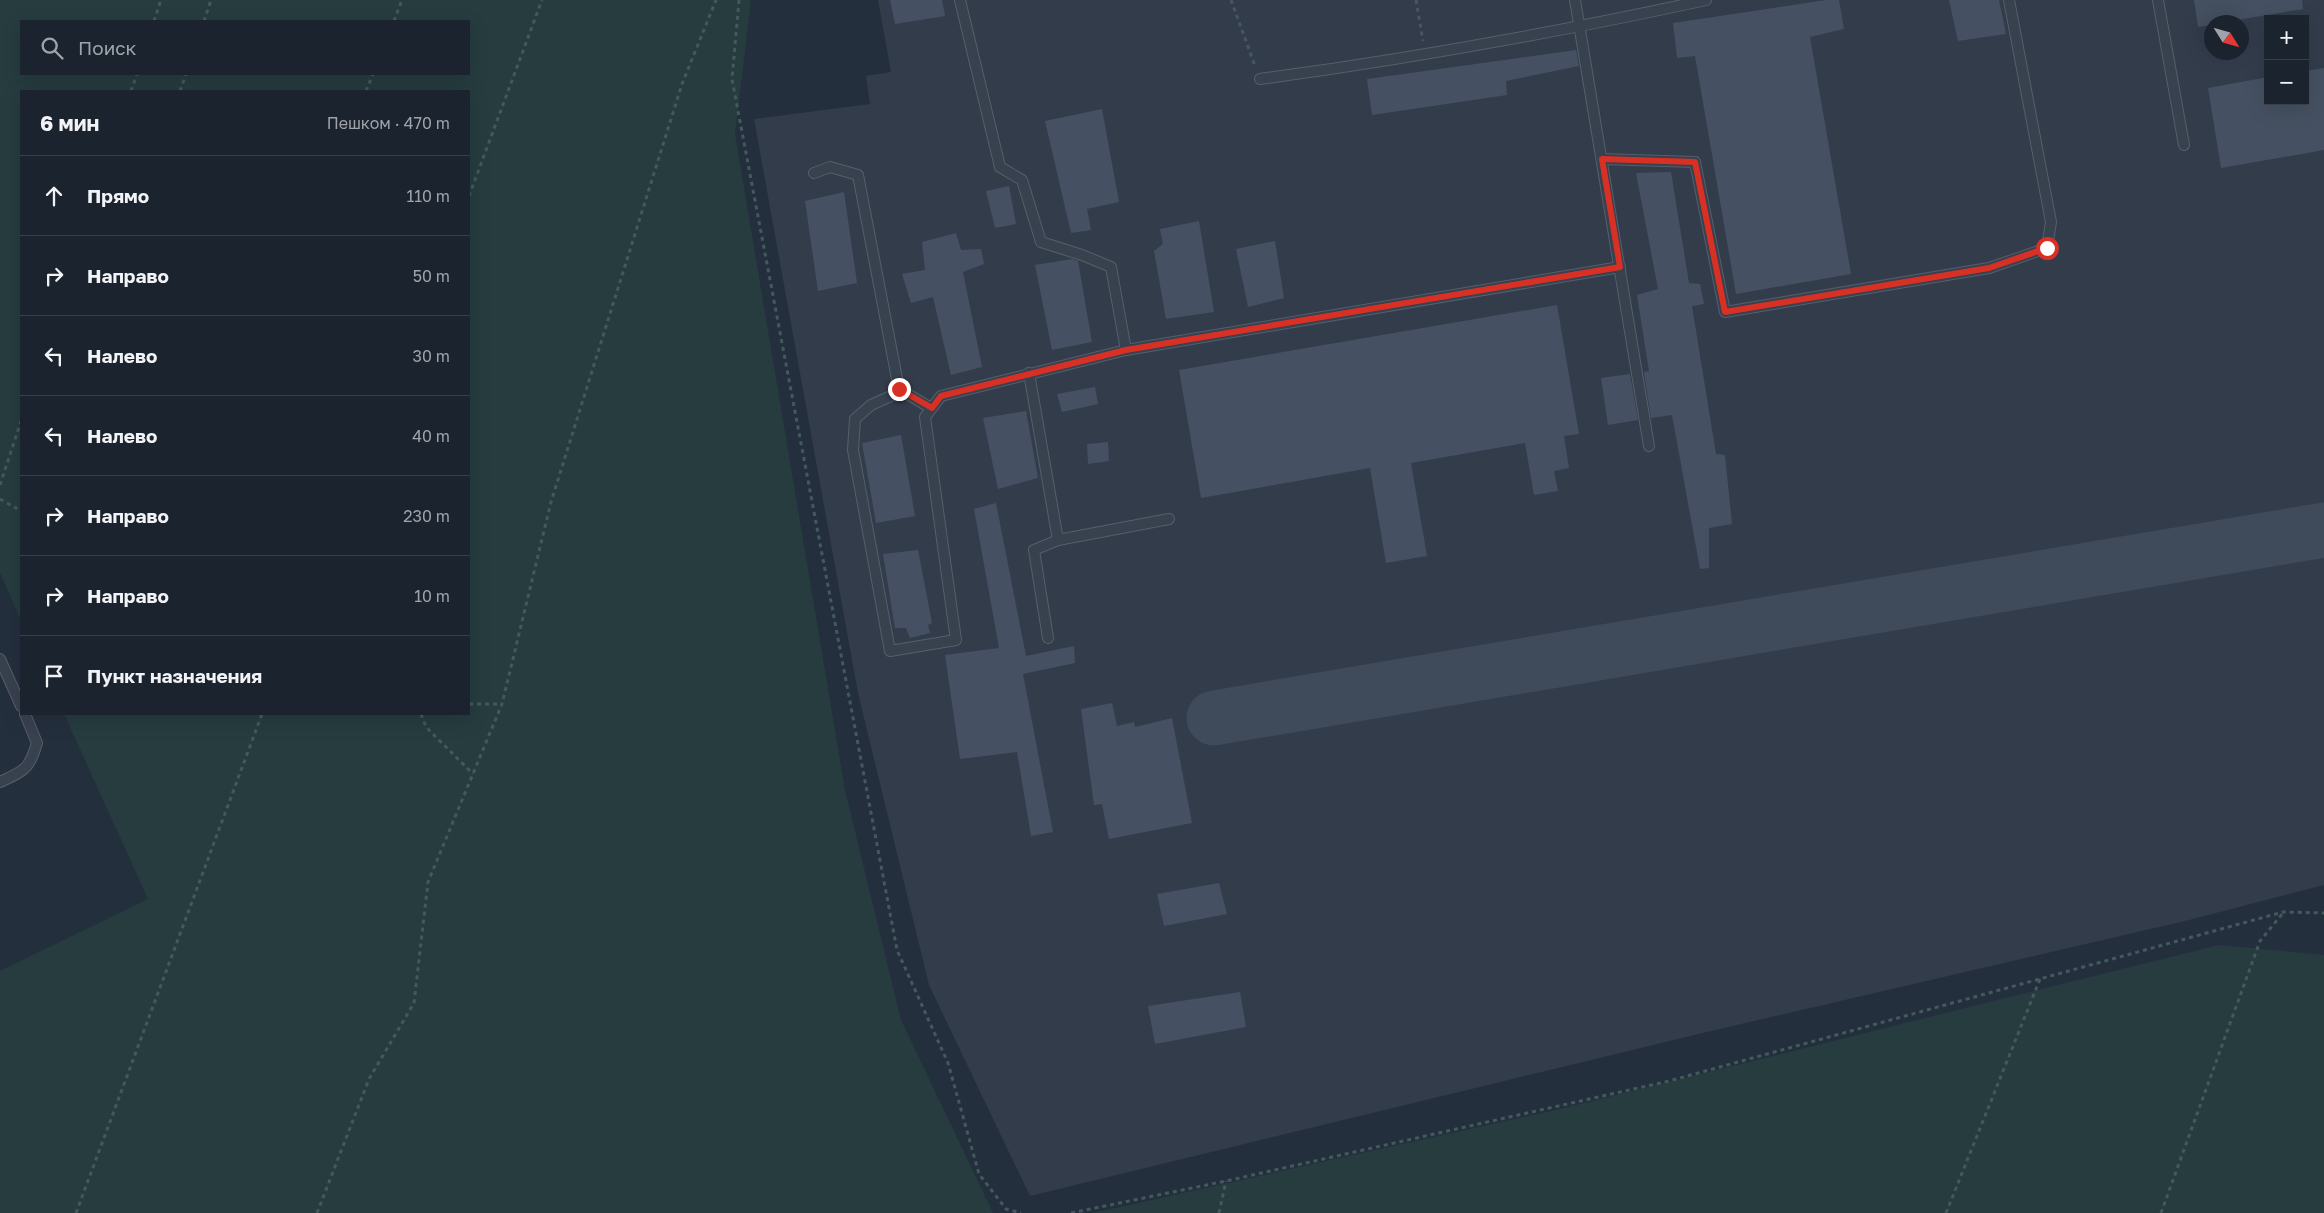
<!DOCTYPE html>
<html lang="ru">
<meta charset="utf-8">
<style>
:root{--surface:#1b232e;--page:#282f3a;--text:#f1f3f6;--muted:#a0a4aa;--line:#39404a}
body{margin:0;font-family:"Golos Text",sans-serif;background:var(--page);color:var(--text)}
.controls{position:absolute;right:15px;top:15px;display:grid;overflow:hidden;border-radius:0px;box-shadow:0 5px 20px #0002}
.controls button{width:45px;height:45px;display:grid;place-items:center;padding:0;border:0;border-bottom:1px solid var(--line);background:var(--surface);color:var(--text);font:25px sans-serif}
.compass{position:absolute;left:2204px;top:15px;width:45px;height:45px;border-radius:50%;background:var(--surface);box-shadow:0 5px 20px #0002;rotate:127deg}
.stop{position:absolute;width:15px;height:15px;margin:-11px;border:4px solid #d93025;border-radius:50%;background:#fff}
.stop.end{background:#d93025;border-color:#fff;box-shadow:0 1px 5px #0008}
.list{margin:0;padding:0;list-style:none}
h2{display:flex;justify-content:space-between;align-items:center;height:65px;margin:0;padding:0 20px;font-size:21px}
h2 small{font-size:16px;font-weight:400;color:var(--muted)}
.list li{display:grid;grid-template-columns:32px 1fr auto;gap:15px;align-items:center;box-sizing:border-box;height:80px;padding:0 20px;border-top:1px solid var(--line)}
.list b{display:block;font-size:19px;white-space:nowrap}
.list em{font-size:16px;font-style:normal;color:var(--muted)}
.icon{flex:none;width:28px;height:28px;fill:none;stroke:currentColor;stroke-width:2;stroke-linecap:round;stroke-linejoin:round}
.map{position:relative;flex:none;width:2324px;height:1213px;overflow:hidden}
.search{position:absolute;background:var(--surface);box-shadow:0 5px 20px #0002;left:20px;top:20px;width:450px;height:55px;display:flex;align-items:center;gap:12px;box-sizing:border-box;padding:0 18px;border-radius:0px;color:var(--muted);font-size:19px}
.panel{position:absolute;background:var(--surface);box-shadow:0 5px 20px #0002;left:20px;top:90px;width:450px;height:625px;border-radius:0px}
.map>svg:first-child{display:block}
.airport{fill:#323c4b;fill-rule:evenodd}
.green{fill:#263c3f;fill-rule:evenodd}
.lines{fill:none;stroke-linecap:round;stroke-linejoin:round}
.taxiway{stroke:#3f4a5a;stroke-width:55}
.building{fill:#455162}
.lane-casing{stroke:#565f6c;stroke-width:12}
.path{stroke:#44595c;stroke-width:3;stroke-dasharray:4 4;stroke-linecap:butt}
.lane{stroke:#38414e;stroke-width:10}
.route{stroke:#d93025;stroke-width:6}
</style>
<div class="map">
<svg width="2324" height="1213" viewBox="0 0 2324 1213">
<rect width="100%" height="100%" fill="#242f3e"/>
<!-- airport -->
<path class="airport" d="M878 0H2324V885L2189 920 1711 1031 1030 1196 929 985 858 693 754 119 870 104 866 76 891 72ZM2268 19H2305V101H2268ZM2212 22H2242V52H2212Z"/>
<!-- green -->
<g class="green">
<path d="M0 0H751L735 134 845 790 901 1020 993 1213H0V971L148 899 64 714H469V91H21V620L0 573ZM21 21H469V74H21Z"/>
<polygon points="2219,945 2324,955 2324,1213 1093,1213 1560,1109"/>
</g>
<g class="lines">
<!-- taxiway -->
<polyline class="taxiway" points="1214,718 2324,530"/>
</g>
<!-- building -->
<g class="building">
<polygon points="890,0 942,0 945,16 895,24"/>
<polygon points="1826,0 1839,0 1844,29 1810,37 1851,274 1736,294 1695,56 1677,58 1673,23"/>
<polygon points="1949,0 1999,0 2006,34 1958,41"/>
<polygon points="2194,0 2302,0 2303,9 2225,22 2212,22 2212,25 2198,27"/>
<polygon points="1576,50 1579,66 1506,81 1507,95 1372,115 1367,79"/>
<polygon points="2324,68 2324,150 2221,168 2208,88 2268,77 2268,101 2305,101 2305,71"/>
<polygon points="1102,109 1119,202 1087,209 1091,230 1071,233 1045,121"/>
<polygon points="1671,172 1689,283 1700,284 1704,304 1692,306 1716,454 1725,455 1732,524 1709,528 1709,568 1700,569 1672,415 1651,418 1644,372 1649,371 1637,295 1658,289 1636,173"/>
<polygon points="1009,186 1016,224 995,228 986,191"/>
<polygon points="844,192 857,283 818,291 805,201"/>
<polygon points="1199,221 1214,312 1166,319 1154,251 1163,244 1160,229"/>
<polygon points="956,233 961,250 981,249 984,264 963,272 982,367 951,375 933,297 911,303 902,274 925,270 922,242"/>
<polygon points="1275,241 1284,298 1248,307 1236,249"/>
<polygon points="1072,259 1078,261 1092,342 1052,350 1035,265"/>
<polygon points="1557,305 1579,434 1564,436 1569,468 1554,471 1558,491 1534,495 1525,443 1411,463 1427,556 1386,563 1370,468 1201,498 1179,370"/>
<polygon points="1630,374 1638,420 1608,425 1601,378"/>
<polygon points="1095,387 1098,404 1062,412 1057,394"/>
<polygon points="1026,411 1038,478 998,489 983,418"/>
<polygon points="901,435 915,516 876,523 862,443"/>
<polygon points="1108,442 1109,461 1088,464 1087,444"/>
<polygon points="996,503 1026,656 1074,646 1075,663 1023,674 1053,832 1031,836 1017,752 960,759 945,655 999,648 974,509"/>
<polygon points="918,550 932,623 928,625 930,633 910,638 906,628 895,628 883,554"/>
<polygon points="1112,703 1117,726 1134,722 1135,727 1172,718 1192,823 1109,839 1102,804 1094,805 1081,709"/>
<polygon points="1219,883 1227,914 1164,926 1157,894"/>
<polygon points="1240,992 1246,1027 1155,1044 1148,1006"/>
</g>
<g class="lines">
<defs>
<g id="lane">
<polyline points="1575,0 1649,446"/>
<polyline points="2158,0 2184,145"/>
<path d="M1260 79C1410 59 1558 32 1706 0"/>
<polyline points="1602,159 1695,162 1725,312 1989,268 2047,248 2051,222 2009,0"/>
<polyline points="814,173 830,167 858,175 899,389 891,396 871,405 855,419 853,450 890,651 956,640 925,417 941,396 1126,350 1111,267 1082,255 1041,242 1022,180 1000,167 960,0"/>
<polyline points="1126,350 1620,267"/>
<polyline points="1029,373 1058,540"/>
<polyline points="899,389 931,408"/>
<polyline points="1048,638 1034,550 1058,540 1169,519"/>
<polyline points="0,659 21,706"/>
<path d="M0 782C25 770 29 770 37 743L25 714"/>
</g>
</defs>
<!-- lane casing -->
<use href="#lane" class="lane-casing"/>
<!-- path -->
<g class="path">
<polyline points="739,0 732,79 897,950 948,1063 979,1174 1006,1209 1021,1213"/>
<polyline points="1231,0 1255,66"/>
<polyline points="1416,0 1423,41"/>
<polyline points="154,21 161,0"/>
<polyline points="204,21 211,0"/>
<polyline points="394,21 402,0"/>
<polyline points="131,91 137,74"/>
<polyline points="180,91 186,74"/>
<polyline points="366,91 373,74"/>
<polyline points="469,196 542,0"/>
<polyline points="0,485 21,421"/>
<polyline points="0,499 21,511"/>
<polyline points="469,704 502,704"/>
<polyline points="421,714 426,727 473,774"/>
<polyline points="76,1213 262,714"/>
<polyline points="317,1213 369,1079 414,1003 428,882 502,704 551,502 682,84 716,0"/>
<polyline points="1071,1213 1226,1181 1669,1081 2283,912 2324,913"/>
<polyline points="1219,1213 1226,1181"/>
<polyline points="1946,1213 2040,979"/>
<polyline points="2161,1213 2260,941 2283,913"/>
</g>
<!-- lane -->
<use href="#lane" class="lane"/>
</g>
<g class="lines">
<!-- route -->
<polyline class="route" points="899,389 932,408 941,396 1126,350 1620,267 1602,159 1695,162 1725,312 1989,268 2047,248"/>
</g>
</svg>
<div class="controls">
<button>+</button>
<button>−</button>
</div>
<svg class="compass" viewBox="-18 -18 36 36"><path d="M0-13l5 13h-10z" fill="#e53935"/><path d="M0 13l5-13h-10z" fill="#a0a4aa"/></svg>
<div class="stop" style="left:2047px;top:248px"></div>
<div class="stop end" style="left:899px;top:389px"></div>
<div class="search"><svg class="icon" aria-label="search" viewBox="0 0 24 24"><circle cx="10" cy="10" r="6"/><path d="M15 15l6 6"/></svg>Поиск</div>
<section class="panel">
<h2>6 мин<small>Пешком · 470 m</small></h2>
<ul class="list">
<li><svg class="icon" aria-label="ahead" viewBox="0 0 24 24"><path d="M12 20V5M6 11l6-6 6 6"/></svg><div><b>Прямо</b></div><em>110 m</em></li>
<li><svg class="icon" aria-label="right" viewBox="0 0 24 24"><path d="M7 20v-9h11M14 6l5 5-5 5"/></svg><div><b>Направо</b></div><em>50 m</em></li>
<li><svg class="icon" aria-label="left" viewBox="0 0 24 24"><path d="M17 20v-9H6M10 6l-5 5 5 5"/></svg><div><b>Налево</b></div><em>30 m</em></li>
<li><svg class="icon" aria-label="left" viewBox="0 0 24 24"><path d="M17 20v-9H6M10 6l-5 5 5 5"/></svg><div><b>Налево</b></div><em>40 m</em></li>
<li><svg class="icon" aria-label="right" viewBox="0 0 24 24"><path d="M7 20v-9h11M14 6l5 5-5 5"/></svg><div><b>Направо</b></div><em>230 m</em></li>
<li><svg class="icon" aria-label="right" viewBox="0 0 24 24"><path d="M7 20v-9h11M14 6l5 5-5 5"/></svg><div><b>Направо</b></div><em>10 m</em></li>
<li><svg class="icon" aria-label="arrive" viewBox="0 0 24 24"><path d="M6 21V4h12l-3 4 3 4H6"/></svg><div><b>Пункт назначения</b></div></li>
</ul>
</section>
</div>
